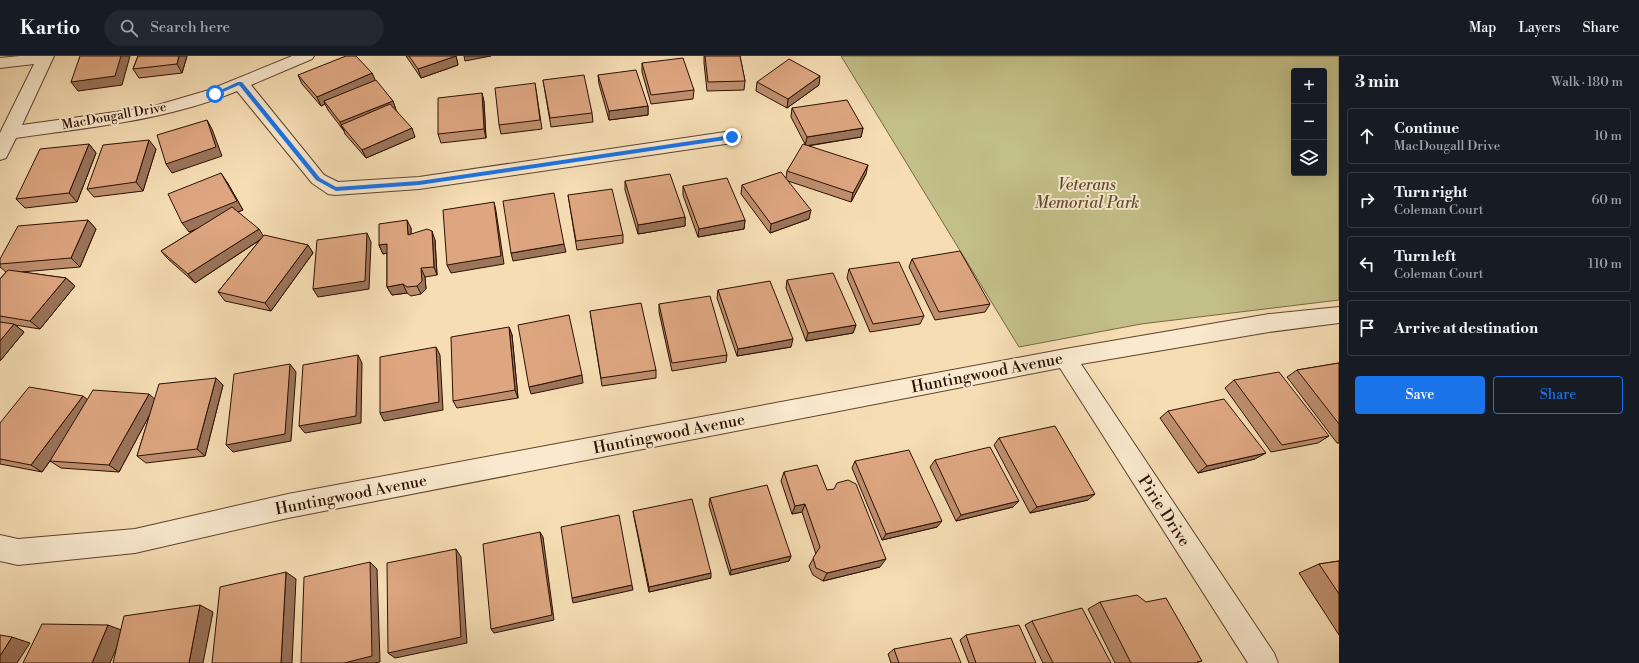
<!DOCTYPE html>
<meta charset="utf-8">
<style>
:root{--surface:#171b24;--page:#242831;--text:#f1f3f6;--muted:#9ea1a6;--line:#363941;--accent:#1a73e8}
body{margin:0;font-family:"Libre Bodoni",serif;background:var(--page);color:var(--text)}
.controls{position:absolute;right:12px;top:12px;display:grid;overflow:hidden;border-radius:4px;box-shadow:0 4px 16px #0002}
.controls button{width:36px;height:36px;display:grid;place-items:center;padding:0;border:0;border-bottom:1px solid var(--line);background:var(--surface);color:var(--text);font:20px sans-serif}
.stop{position:absolute;width:12px;height:12px;margin:-9px;border:3px solid #1a73e8;border-radius:50%;background:#fff}
.stop.end{background:#1a73e8;border-color:#fff;box-shadow:0 1px 4px #0008}
.list{margin:0;padding:0;list-style:none}
h2{display:flex;justify-content:space-between;align-items:center;height:52px;margin:0;padding:0 16px;font-size:17px}
h2 small{font-size:13px;font-weight:400;color:var(--muted)}
.list li{display:grid;grid-template-columns:26px 1fr auto;gap:12px;align-items:center;box-sizing:border-box;height:56px;margin:0 8px 8px;padding:0 8px;border:1px solid var(--line);border-radius:4px}
.list b{display:block;font-size:15px;white-space:nowrap}
.list p{margin:0;font-size:13px;white-space:nowrap;color:var(--muted)}
.list em{font-size:13px;font-style:normal;color:var(--muted)}
.actions{display:flex;gap:8px;padding:12px 16px}
.actions a{flex:1;padding:9px 0;border:1px solid var(--accent);border-radius:4px;text-align:center;font-size:14px;color:var(--accent)}
.actions .main{background:var(--accent);color:#fff}
.icon{flex:none;width:22px;height:22px;fill:none;stroke:currentColor;stroke-width:2;stroke-linecap:round;stroke-linejoin:round}
.map{position:relative;flex:none;width:1339px;height:607px;overflow:hidden}
header{display:flex;align-items:center;gap:24px;box-sizing:border-box;height:56px;padding:0 20px;background:var(--surface);border-bottom:1px solid var(--line)}
header strong{font-size:19px}
nav{display:flex;gap:22px;margin-inline-start:auto;font-size:14px}
.search{width:280px;height:36px;background:var(--page);display:flex;align-items:center;gap:10px;box-sizing:border-box;padding:0 14px;border-radius:22px;color:var(--muted);font-size:15px}
main{display:flex}
aside{flex:1;background:var(--surface)}
.map>svg:first-child{display:block}
.green{fill:#c3bf88;stroke:#786844;fill-rule:evenodd}
.lines{fill:none;stroke-linecap:round;stroke-linejoin:round}
.minor-casing{stroke:#5e432d;stroke-width:2}
.minor{fill:#f9e9ce;fill-rule:evenodd}
.wall{fill:#be8f6f;stroke:#2c1000}
.shaded-wall{fill:#9b745a;stroke:#2c1000}
.building{fill:#dda681;stroke:#2c1000}
.route{fill:#1a73e8}
.labels{text-anchor:middle;dominant-baseline:central;stroke-width:4;stroke-linejoin:round;paint-order:stroke}
.far-street-label{font-size:13px;fill:#2c1000;stroke:#f9e9ce}
.park-label{font-size:16px;font-style:italic;fill:#614d30;stroke:#f9e9ce}
.street-label{font-size:16px;fill:#2c1000;stroke:#f9e9ce}
</style>
<header>
<strong>Kartio</strong>
<div class="search"><svg class="icon" aria-label="search" viewBox="0 0 24 24"><circle cx="10" cy="10" r="6"/><path d="M15 15l6 6"/></svg>Search here</div>
<nav><a>Map</a><a>Layers</a><a>Share</a></nav>
</header>
<main>
<div class="map">
<svg width="1339" height="607" viewBox="0 0 1339 607">
<rect width="100%" height="100%" fill="#f6ddb4"/>
<filter id="stains"><feTurbulence type="fractalNoise" baseFrequency=".005" numOctaves="4"/><feColorMatrix values="0 0 0 0 .2 0 0 0 0 .09 0 0 0 0 .02 0 0 0 .5 -.17"/></filter>
<radialGradient id="worn" r=".72"><stop offset=".6" stop-color="#630" stop-opacity="0"/><stop offset="1" stop-color="#630" stop-opacity=".3"/></radialGradient>
<!-- green -->
<path class="green" d="M841 0H1339V244L1141 268 1019 291ZM1294 15H1324V117H1294Z"/>
<g class="lines">
<defs>
<g id="minor">
<path d="M20 0H54L22 69 151 51 209 34 292 0H314L312 3 251 29 324 119 338 126 419 121 732 75 738 77 741 81 738 85 732 87 419 133 335 139 328 138 312 127 237 35C168 64 91 71 16 82L6 102 0 104V77L34 8 0 12V2Z"/>
<polygon points="1339,251 1339,267 1269,276 1081,308 1274,597 1278,607 1248,607 1060,312 288,462 135,497 18,509 0,505 0,479 18,483 135,473 288,438 1065,293 1269,258"/>
</g>
</defs>
<!-- minor casing -->
<use href="#minor" class="minor-casing"/>
<!-- minor -->
<use href="#minor" class="minor"/>
</g>
<!-- wall -->
<g class="wall">
<polygon points="138,0 187,0 182,17 139,22 133,13"/>
<polygon points="406,0 456,0 458,9 421,22"/>
<polygon points="704,0 740,0 745,25 744,34 707,35 704,7"/>
<polygon points="642,7 694,34 693,43 651,48 642,16"/>
<polygon points="372,17 375,25 393,45 396,54 415,81 366,102 345,78 344,75 328,54 325,48 321,50 302,28 298,19"/>
<polygon points="598,19 648,50 648,59 609,64 599,28"/>
<polygon points="543,24 592,57 593,66 551,71"/>
<polygon points="757,26 819,29 787,52 756,35"/>
<polygon points="535,27 542,73 501,78 499,69"/>
<polygon points="482,37 484,46 486,82 441,87 438,78"/>
<polygon points="792,52 863,72 861,81 808,90 866,118 851,146 788,125 809,163 770,177 741,138 742,129 786,122 787,115 805,88 791,61"/>
<polygon points="89,88 96,97 77,146 25,152 16,143"/>
<polygon points="156,93 143,135 94,141 87,133"/>
<polygon points="625,125 685,161 685,170 638,178 625,134"/>
<polygon points="227,126 243,154 237,156 263,180 308,189 313,197 271,255 225,245 218,236 260,184 195,227 168,203 161,195 197,173 189,176"/>
<polygon points="683,130 745,164 744,173 698,181 683,139"/>
<polygon points="568,139 623,179 623,187 577,194"/>
<polygon points="88,164 96,173 80,211 21,216 66,222 75,230 40,273 15,269 24,276 0,305 0,223 6,216 0,211 0,203"/>
<polygon points="411,172 411,178 435,184 437,219 425,221 426,233 421,238 411,240 407,237 392,239 387,231 387,197 383,198 379,189"/>
<polygon points="912,203 990,248 985,256 935,264 909,211"/>
<polygon points="849,213 924,260 920,268 870,276 847,222"/>
<polygon points="787,224 856,269 853,277 806,285 786,232"/>
<polygon points="718,234 791,291 737,300 717,242"/>
<polygon points="659,248 727,299 726,306 672,315 659,256"/>
<polygon points="590,255 656,314 656,322 602,330"/>
<polygon points="509,271 512,279 518,342 457,352 453,345"/>
<polygon points="1339,307 1339,387 1337,387 1287,321 1297,314"/>
<polygon points="216,322 223,329 205,400 146,407 137,400 150,358 119,416 61,412 50,405 42,416 0,408 0,367 87,344 155,343"/>
<polygon points="1234,324 1329,380 1318,387 1271,396 1225,332"/>
<polygon points="1168,355 1255,403 1198,417 1160,362"/>
<polygon points="999,382 1088,444 1030,457 994,389"/>
<polygon points="935,404 1019,445 1013,451 956,465 930,411"/>
<polygon points="855,405 937,471 882,484 852,412"/>
<polygon points="784,416 827,434 880,511 823,525 813,519 809,510 816,498 802,456 792,458 781,425"/>
<polygon points="710,442 791,500 789,505 730,519 709,449"/>
<polygon points="633,455 711,522 649,536 634,461"/>
<polygon points="1339,505 1339,579 1299,517 1319,508"/>
<polygon points="1100,546 1202,605 1198,606 1198,607 1115,607 1088,553"/>
<polygon points="1032,565 1111,607 1043,607 1025,569"/>
<polygon points="966,579 1036,607 969,607 960,584"/>
<polygon points="894,593 961,607 891,607 888,598"/>
</g>
<!-- shaded-wall -->
<g class="shaded-wall">
<polygon points="121,0 130,0 122,29 78,35 71,26"/>
<polygon points="179,0 187,0 182,17 177,8"/>
<polygon points="456,0 458,9 421,22 418,13"/>
<polygon points="464,0 491,0 465,5"/>
<polygon points="372,17 376,26 324,45 325,48 321,50 317,41"/>
<polygon points="820,20 819,29 787,52 788,43"/>
<polygon points="482,37 484,46 486,82 484,73"/>
<polygon points="393,45 396,54 346,74 341,69 344,75 340,66"/>
<polygon points="648,50 648,59 609,64 609,55"/>
<polygon points="207,64 212,73 222,100 172,117 166,108"/>
<polygon points="412,72 415,81 366,102 362,94"/>
<polygon points="863,72 861,81 805,90 807,81"/>
<polygon points="149,84 156,93 143,135 136,126"/>
<polygon points="89,88 96,97 77,146 69,137"/>
<polygon points="868,109 866,118 851,146 853,137"/>
<polygon points="221,117 227,126 243,154 189,176 182,167"/>
<polygon points="494,146 496,155 504,208 451,217 447,209"/>
<polygon points="811,154 809,163 770,177 771,168"/>
<polygon points="685,161 685,170 638,178 638,169"/>
<polygon points="88,164 96,173 80,211 71,202"/>
<polygon points="407,164 411,172 411,187 408,179"/>
<polygon points="745,164 744,173 698,181 699,173"/>
<polygon points="259,173 264,181 195,227 188,218"/>
<polygon points="432,175 435,184 437,219 434,211"/>
<polygon points="367,177 371,186 369,233 318,241 313,233"/>
<polygon points="387,188 391,196 383,198 379,189"/>
<polygon points="564,188 566,196 513,205 511,197"/>
<polygon points="308,189 313,197 271,255 265,247"/>
<polygon points="421,212 425,221 426,233 421,238 417,230"/>
<polygon points="66,222 75,230 40,273 30,265"/>
<polygon points="403,228 407,237 392,239 387,231"/>
<polygon points="14,268 24,276 0,305 0,285"/>
<polygon points="856,269 853,277 806,285 808,277"/>
<polygon points="509,271 512,279 518,342 515,334"/>
<polygon points="793,283 791,291 737,300 738,293"/>
<polygon points="436,291 440,299 443,354 384,365 380,357"/>
<polygon points="358,299 362,307 361,367 305,377 299,370"/>
<polygon points="290,308 296,316 291,385 233,396 226,389"/>
<polygon points="582,319 583,327 531,338 529,331"/>
<polygon points="216,322 223,329 205,400 197,393"/>
<polygon points="149,338 157,345 119,416 109,409"/>
<polygon points="83,340 92,347 42,416 31,409"/>
<polygon points="1266,397 1255,403 1198,417 1207,410"/>
<polygon points="1095,438 1088,444 1030,457 1037,451"/>
<polygon points="1019,445 1013,451 956,465 961,459"/>
<polygon points="805,448 802,456 792,458 795,450"/>
<polygon points="942,465 937,471 882,484 886,478"/>
<polygon points="540,476 543,481 554,564 494,577 491,573"/>
<polygon points="456,493 461,501 467,587 395,602 388,597"/>
<polygon points="791,500 789,505 730,519 731,514"/>
<polygon points="886,503 880,511 823,525 827,517"/>
<polygon points="370,506 377,513 380,606 374,607 344,607"/>
<polygon points="286,516 296,523 292,607 281,607"/>
<polygon points="711,517 711,522 649,536 649,531"/>
<polygon points="632,529 633,534 573,547 572,542"/>
<polygon points="200,549 213,556 203,607 189,607"/>
<polygon points="108,569 124,575 110,607 92,607"/>
<polygon points="12,581 30,587 17,607 0,607 0,600"/>
</g>
<!-- building -->
<g class="building">
<polygon points="80,0 121,0 115,20 71,26"/>
<polygon points="138,0 179,0 177,8 133,13"/>
<polygon points="346,0 356,0 372,17 317,41 298,19"/>
<polygon points="409,0 456,0 418,13"/>
<polygon points="705,0 740,0 745,25 708,26"/>
<polygon points="683,2 694,34 651,39 642,7"/>
<polygon points="789,3 820,20 788,43 757,26"/>
<polygon points="636,14 648,50 609,55 598,19"/>
<polygon points="584,19 592,57 550,62 543,24"/>
<polygon points="376,24 393,45 340,66 324,45"/>
<polygon points="535,27 540,64 499,69 495,32"/>
<polygon points="482,37 484,73 438,78 438,42"/>
<polygon points="847,44 863,72 807,81 792,52"/>
<polygon points="390,48 412,72 362,94 341,69"/>
<polygon points="207,64 216,91 166,108 157,79"/>
<polygon points="149,84 136,126 87,133 103,89"/>
<polygon points="89,88 69,137 16,143 40,93"/>
<polygon points="803,88 868,109 853,137 787,115"/>
<polygon points="781,116 811,154 771,168 742,129"/>
<polygon points="221,117 237,145 182,167 168,138"/>
<polygon points="670,118 685,161 638,169 625,125"/>
<polygon points="727,122 745,164 699,173 683,130"/>
<polygon points="612,133 623,179 576,185 568,139"/>
<polygon points="554,137 564,188 511,197 503,145"/>
<polygon points="494,146 501,200 447,209 443,154"/>
<polygon points="232,151 259,173 188,218 161,195"/>
<polygon points="88,164 71,202 0,208 0,203 18,170"/>
<polygon points="407,164 408,179 427,173 432,175 434,211 421,212 422,225 417,230 407,231 403,228 387,231 387,188 379,189 379,168"/>
<polygon points="367,177 365,225 313,233 317,184"/>
<polygon points="264,179 308,189 265,247 218,236"/>
<polygon points="960,195 990,248 939,256 912,203"/>
<polygon points="899,206 924,260 873,268 849,213"/>
<polygon points="8,214 66,222 30,265 0,260 0,223"/>
<polygon points="833,217 856,269 808,277 787,224"/>
<polygon points="770,225 793,283 738,293 718,234"/>
<polygon points="710,240 727,299 672,307 659,248"/>
<polygon points="641,247 656,314 601,322 590,255"/>
<polygon points="569,259 582,319 529,331 518,269"/>
<polygon points="0,266 14,268 0,285"/>
<polygon points="509,271 515,334 453,345 451,281"/>
<polygon points="436,291 439,346 380,357 380,301"/>
<polygon points="358,299 356,360 299,370 303,309"/>
<polygon points="1339,307 1339,368 1297,314"/>
<polygon points="290,308 285,378 226,389 234,318"/>
<polygon points="1279,316 1329,380 1282,389 1234,324"/>
<polygon points="216,322 197,393 137,400 159,328"/>
<polygon points="29,331 83,340 31,409 0,403 0,367"/>
<polygon points="93,334 149,338 109,409 50,405"/>
<polygon points="1224,343 1266,397 1207,410 1168,355"/>
<polygon points="1055,370 1095,438 1037,451 999,382"/>
<polygon points="990,391 1019,445 961,459 935,404"/>
<polygon points="909,394 942,465 886,478 855,405"/>
<polygon points="817,409 827,434 834,433 837,427 848,424 856,428 886,503 827,517 816,512 813,502 820,491 805,448 795,450 784,416"/>
<polygon points="767,429 791,500 731,514 710,442"/>
<polygon points="692,443 711,517 649,531 633,455"/>
<polygon points="619,459 632,529 572,542 561,471"/>
<polygon points="540,476 552,559 491,573 483,488"/>
<polygon points="456,493 461,581 388,597 387,507"/>
<polygon points="1339,505 1339,538 1319,508"/>
<polygon points="370,506 372,600 344,607 301,607 304,521"/>
<polygon points="286,516 281,607 212,607 220,531"/>
<polygon points="1137,539 1146,546 1166,542 1202,605 1197,606 1198,607 1131,607 1100,546"/>
<polygon points="200,549 189,607 113,607 124,560"/>
<polygon points="1082,552 1111,607 1053,607 1032,565"/>
<polygon points="42,568 108,569 92,607 23,607"/>
<polygon points="1019,569 1036,607 976,607 966,579"/>
<polygon points="0,579 12,581 0,600"/>
<polygon points="951,582 961,607 899,607 894,593"/>
</g>
<!-- route -->
<polygon class="route" points="238,26 242,26 320,122 336,131 419,125 732,79 735,81 732,83 419,129 336,135 316,124 239,29 216,39 212,38"/>
<g class="labels">
<!-- far-street labels -->
<g class="far-street-label">
<text transform="translate(114 60) rotate(-10)">MacDougall Drive</text>
</g>
<!-- park labels -->
<g class="park-label">
<text x="1087" y="129">Veterans<tspan x="1087" dy="18">Memorial Park</tspan></text>
</g>
<!-- street labels -->
<g class="street-label">
<text transform="translate(987 317) rotate(-11)">Huntingwood Avenue</text>
<text transform="translate(669 378) rotate(-11)">Huntingwood Avenue</text>
<text transform="translate(351 439) rotate(-11)">Huntingwood Avenue</text>
<text transform="translate(1164 455) rotate(57)">Pirie Drive</text>
</g>
</g>
<rect width="100%" height="100%" filter="url(#stains)"/>
<rect width="100%" height="100%" fill="url(#worn)"/>
</svg>
<div class="controls">
<button>+</button>
<button>−</button>
<button><svg class="icon" aria-label="layers" viewBox="0 0 24 24"><path d="M12 4l9 5-9 5-9-5zM3 14l9 5 9-5"/></svg></button>
</div>
<div class="stop" style="left:215px;top:38px"></div>
<div class="stop end" style="left:732px;top:81px"></div>
</div>
<aside>
<h2>3 min<small>Walk · 180 m</small></h2>
<ul class="list">
<li><svg class="icon" aria-label="ahead" viewBox="0 0 24 24"><path d="M12 20V5M6 11l6-6 6 6"/></svg><div><b>Continue</b><p>MacDougall Drive</p></div><em>10 m</em></li>
<li><svg class="icon" aria-label="right" viewBox="0 0 24 24"><path d="M7 20v-9h11M14 6l5 5-5 5"/></svg><div><b>Turn right</b><p>Coleman Court</p></div><em>60 m</em></li>
<li><svg class="icon" aria-label="left" viewBox="0 0 24 24"><path d="M17 20v-9H6M10 6l-5 5 5 5"/></svg><div><b>Turn left</b><p>Coleman Court</p></div><em>110 m</em></li>
<li><svg class="icon" aria-label="arrive" viewBox="0 0 24 24"><path d="M6 21V4h12l-3 4 3 4H6"/></svg><div><b>Arrive at destination</b></div></li>
</ul>
<div class="actions"><a class="main">Save</a><a>Share</a></div>
</aside>
</main>
